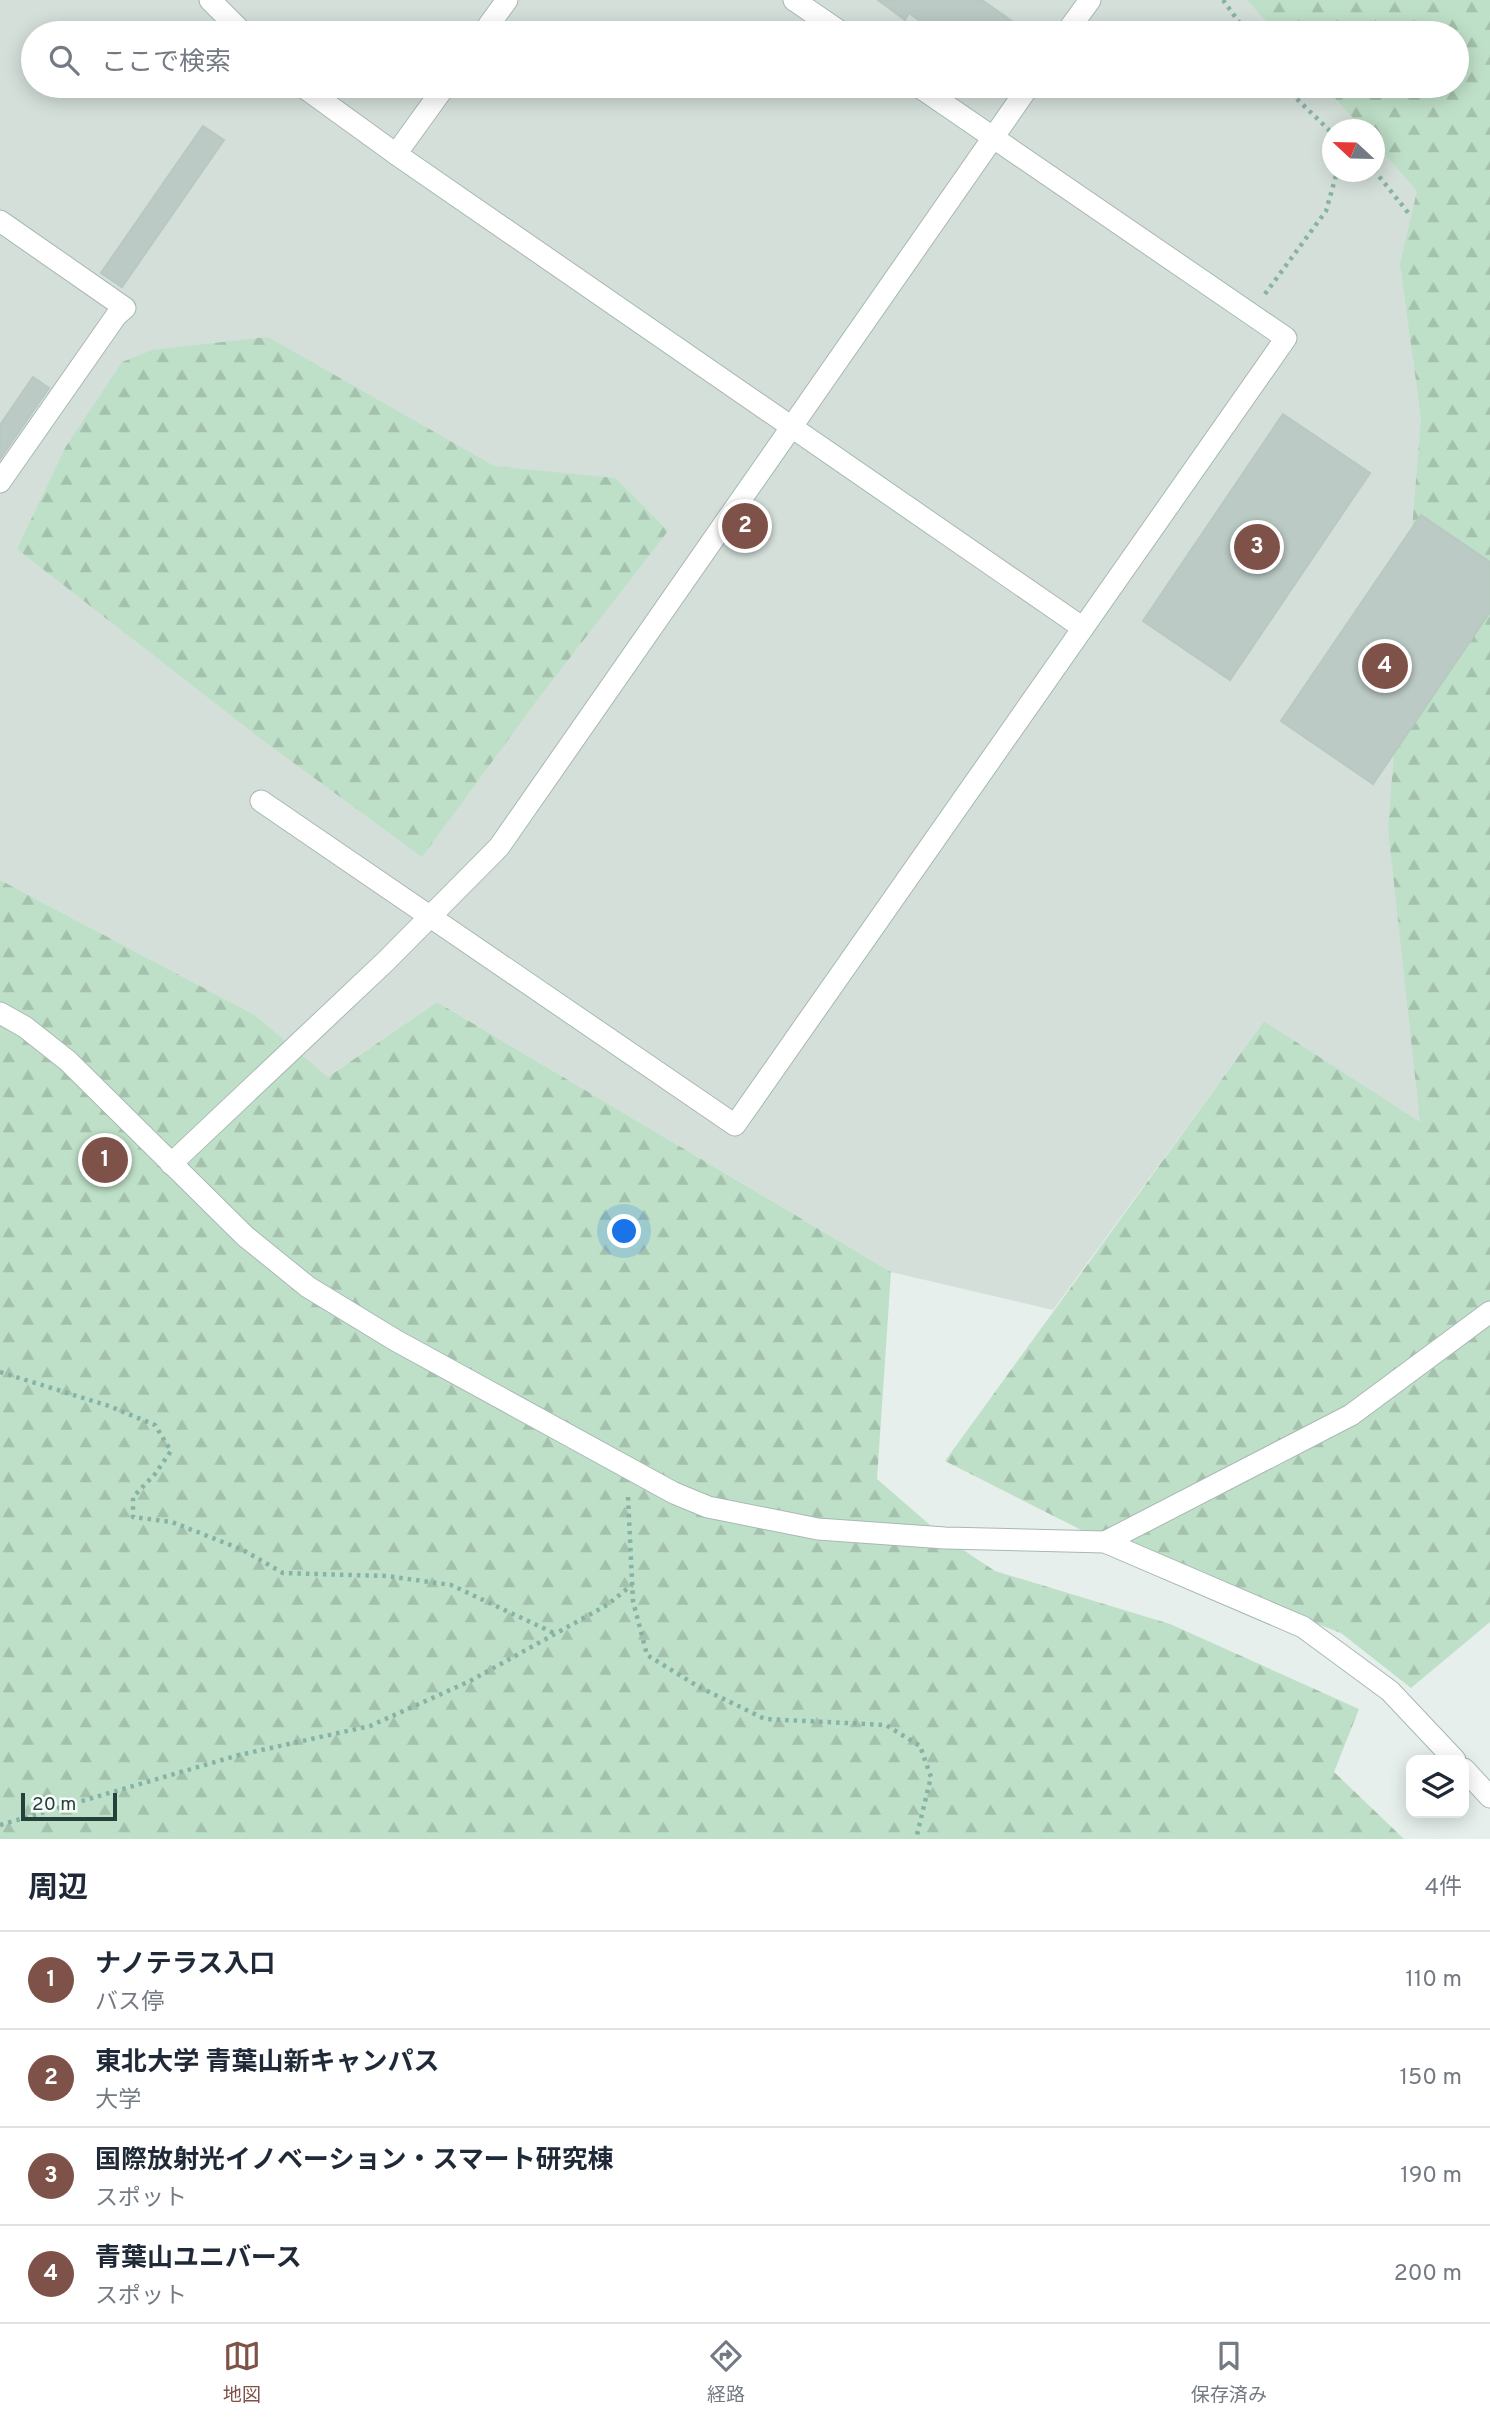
<!DOCTYPE html>
<html lang="ja">
<meta charset="utf-8">
<style>
:root{--surface:#fff;--page:#f6f6f7;--text:#1f2937;--muted:#747a83;--line:#e0e1e3;--accent:#7f5249}
body{margin:0;font-family:Overpass,"Noto Sans JP",sans-serif;background:var(--page);color:var(--text)}
.controls{position:absolute;right:21px;bottom:21px;display:grid;overflow:hidden;border-radius:14px;box-shadow:0 4px 18px #0003}
.controls button{width:63px;height:63px;display:grid;place-items:center;padding:0;border:0;border-bottom:2px solid var(--line);background:var(--surface);color:var(--text);font:35px sans-serif}
.compass{position:absolute;left:1322px;top:119px;width:63px;height:63px;border-radius:50%;background:var(--surface);box-shadow:0 4px 18px #0003;rotate:292deg}
.scale{position:absolute;left:21px;bottom:18px;width:96px;box-sizing:border-box;padding-left:7px;border:4px solid #24423a;border-top:0;font-size:19px;line-height:24px;white-space:nowrap;color:#24423a;-webkit-text-stroke:5px #f7fbf9;paint-order:stroke}
.you{position:absolute;left:625px;top:1232px;width:24px;height:24px;margin:-18px;border:5px solid #fff;border-radius:50%;background:#1a73e8;box-shadow:0 0 0 10px #1a73e833}
.badge{display:grid;place-items:center;width:46px;height:46px;border-radius:50%;background:var(--accent);color:#fff;font-size:23px;font-weight:700}
.pin{position:absolute;translate:-50% -50%;border:4px solid #fff;box-shadow:0 2px 7px #0006}
.list{margin:0;padding:0;list-style:none}
h2{display:flex;justify-content:space-between;align-items:center;height:91px;margin:0;padding:0 28px;font-size:30px}
h2 small{font-size:23px;font-weight:400;color:var(--muted)}
.list li{display:grid;grid-template-columns:46px 1fr auto;gap:21px;align-items:center;box-sizing:border-box;height:98px;padding:0 28px;border-top:2px solid var(--line)}
.list b{display:block;font-size:26px;white-space:nowrap}
.list p{margin:0;font-size:23px;white-space:nowrap;color:var(--muted)}
.list em{font-size:23px;font-style:normal;color:var(--muted)}
.icon{flex:none;width:38px;height:38px;fill:none;stroke:currentColor;stroke-width:2;stroke-linecap:round;stroke-linejoin:round}
.map{position:relative;flex:none;width:1490px;height:1839px;overflow:hidden}
.search{position:absolute;background:var(--surface);box-shadow:0 4px 18px #0003;left:21px;right:21px;top:21px;height:77px;display:flex;align-items:center;gap:18px;box-sizing:border-box;padding:0 24px;border-radius:38px;color:var(--muted);font-size:26px}
.sheet{height:483px;background:var(--surface)}
nav{display:flex;justify-content:space-around;align-items:center;box-sizing:border-box;height:98px;border-top:2px solid var(--line);background:var(--surface);font-size:19px;color:var(--muted)}
nav a{display:grid;justify-items:center;gap:4px}
nav .on{color:var(--accent)}
.map>svg:first-child{display:block}
.built{fill:#d4dfda;fill-rule:evenodd}
.forest{fill:url(#forest-firs)}
.building{fill:#bbcac4;stroke:#b8c9c2;stroke-width:2}
.lines{fill:none;stroke-linecap:round;stroke-linejoin:round}
.minor-casing{stroke:#a8b8b2;stroke-width:23}
.path{stroke:#86b3a5;stroke-width:4.5;stroke-dasharray:3.5 5;stroke-linecap:butt}
.minor{stroke:#fff;stroke-width:21}
</style>
<div class="map">
<svg width="1490" height="1839" viewBox="0 0 1490 1839">
<defs>
<pattern id="forest-firs" width="22" height="20" patternUnits="userSpaceOnUse" patternTransform="scale(1.75)"><rect width="22" height="20" fill="#bfe0c8"/><path d="M5 1l3.5 6h-7zM16 11l3.5 6h-7z" fill="#a4c1ad"/></pattern>
</defs>
<rect width="100%" height="100%" fill="#e6efeb"/>
<!-- built -->
<path class="built" d="M0 0H1490L1420 1123 1264 1021 1053 1310 891 1272 437 1002 328 1077 255 1015 0 880ZM33 33H1457V86H33ZM1332 130H1374V172H1332Z"/>
<!-- forest -->
<g class="forest">
<polygon points="1247,0 1490,0 1490,1622 1411,1688 1341,1633 1105,1542 945,1461 1264,1021 1420,1122 1388,828 1421,418 1400,264 1417,191 1375,143 1374,130 1363,129 1324,86 1457,86 1457,33 1277,33"/>
<polygon points="268,337 494,466 615,478 668,531 538,699 422,857 261,739 17,549 65,448 122,362 152,350"/>
<polygon points="0,880 255,1015 328,1077 437,1002 891,1272 877,1479 945,1538 995,1571 1170,1624 1359,1709 1334,1772 1404,1839 0,1839"/>
</g>
<!-- building -->
<g class="building">
<polygon points="878,0 982,0 1016,24 1009,33 929,33 932,30 909,13 905,20"/>
<polygon points="203,126 224,140 122,287 101,273"/>
<polygon points="33,377 49,388 0,459 0,425"/>
<polygon points="1283,414 1370,473 1230,680 1143,621"/>
<polygon points="1421,515 1490,562 1490,612 1373,784 1281,721"/>
</g>
<g class="lines">
<defs>
<g id="minor">
<polyline points="210,0 243,33"/>
<polyline points="794,0 842,33"/>
<polyline points="483,33 507,0"/>
<polyline points="1066,33 1090,0"/>
<polyline points="302,86 396,154 1083,628"/>
<polyline points="396,154 445,86"/>
<polyline points="0,221 125,308 116,316 0,482"/>
<polyline points="261,801 735,1125 1286,338 918,86"/>
<polyline points="0,1013 25,1027 68,1061 245,1236 308,1287 395,1340 674,1493 708,1507 818,1529 945,1538 1105,1542 1303,1627 1390,1691 1455,1760"/>
<polyline points="171,1164 386,961 499,847 1029,86"/>
<polyline points="1105,1542 1351,1415 1490,1312"/>
<polyline points="1464,1769 1490,1797"/>
</g>
</defs>
<!-- minor casing -->
<use href="#minor" class="minor-casing"/>
<!-- path -->
<g class="path">
<polyline points="1223,0 1247,33"/>
<polyline points="1286,86 1296,98 1332,133"/>
<polyline points="1374,170 1410,215"/>
<polyline points="1265,294 1326,211 1337,172"/>
<polyline points="0,1372 109,1406 155,1425 171,1451 155,1474 133,1497 133,1517 172,1522 243,1550 283,1573 387,1576 451,1585 556,1634"/>
<polyline points="628,1497 633,1601 647,1655 699,1687 765,1719 886,1725 920,1746 931,1777 916,1839"/>
<polyline points="0,1825 239,1755 370,1726 470,1681 607,1605 632,1585"/>
</g>
<!-- minor -->
<use href="#minor" class="minor"/>
</g>
</svg>
<div class="controls">
<button><svg class="icon" aria-label="layers" viewBox="0 0 24 24"><path d="M12 4l9 5-9 5-9-5zM3 14l9 5 9-5"/></svg></button>
</div>
<svg class="compass" viewBox="-18 -18 36 36"><path d="M0-13l5 13h-10z" fill="#e53935"/><path d="M0 13l5-13h-10z" fill="#747a83"/></svg>
<div class="scale">20 m</div>
<div class="you"></div>
<div class="pin badge" style="left:105px;top:1160px">1</div>
<div class="pin badge" style="left:745px;top:526px">2</div>
<div class="pin badge" style="left:1257px;top:547px">3</div>
<div class="pin badge" style="left:1385px;top:666px">4</div>
<div class="search"><svg class="icon" aria-label="search" viewBox="0 0 24 24"><circle cx="10" cy="10" r="6"/><path d="M15 15l6 6"/></svg>ここで検索</div>
</div>
<section class="sheet">
<h2>周辺<small>4件</small></h2>
<ul class="list">
<li><span class="badge">1</span><div><b>ナノテラス入口</b><p>バス停</p></div><em>110 m</em></li>
<li><span class="badge">2</span><div><b>東北大学 青葉山新キャンパス</b><p>大学</p></div><em>150 m</em></li>
<li><span class="badge">3</span><div><b>国際放射光イノベーション・スマート研究棟</b><p>スポット</p></div><em>190 m</em></li>
<li><span class="badge">4</span><div><b>青葉山ユニバース</b><p>スポット</p></div><em>200 m</em></li>
</ul>
</section>
<nav>
<a class="on"><svg class="icon" aria-label="map" viewBox="0 0 24 24"><path d="M3 6l6-2 6 2 6-2v14l-6 2-6-2-6 2zM9 4v14M15 6v14"/></svg>地図</a>
<a><svg class="icon" aria-label="directions" viewBox="0 0 24 24"><path d="M12 3l9 9-9 9-9-9zM9 14v-3h6M13 9l2 2-2 2"/></svg>経路</a>
<a><svg class="icon" aria-label="saved" viewBox="0 0 24 24"><path d="M7 4h10v16l-5-4-5 4z"/></svg>保存済み</a>
</nav>
